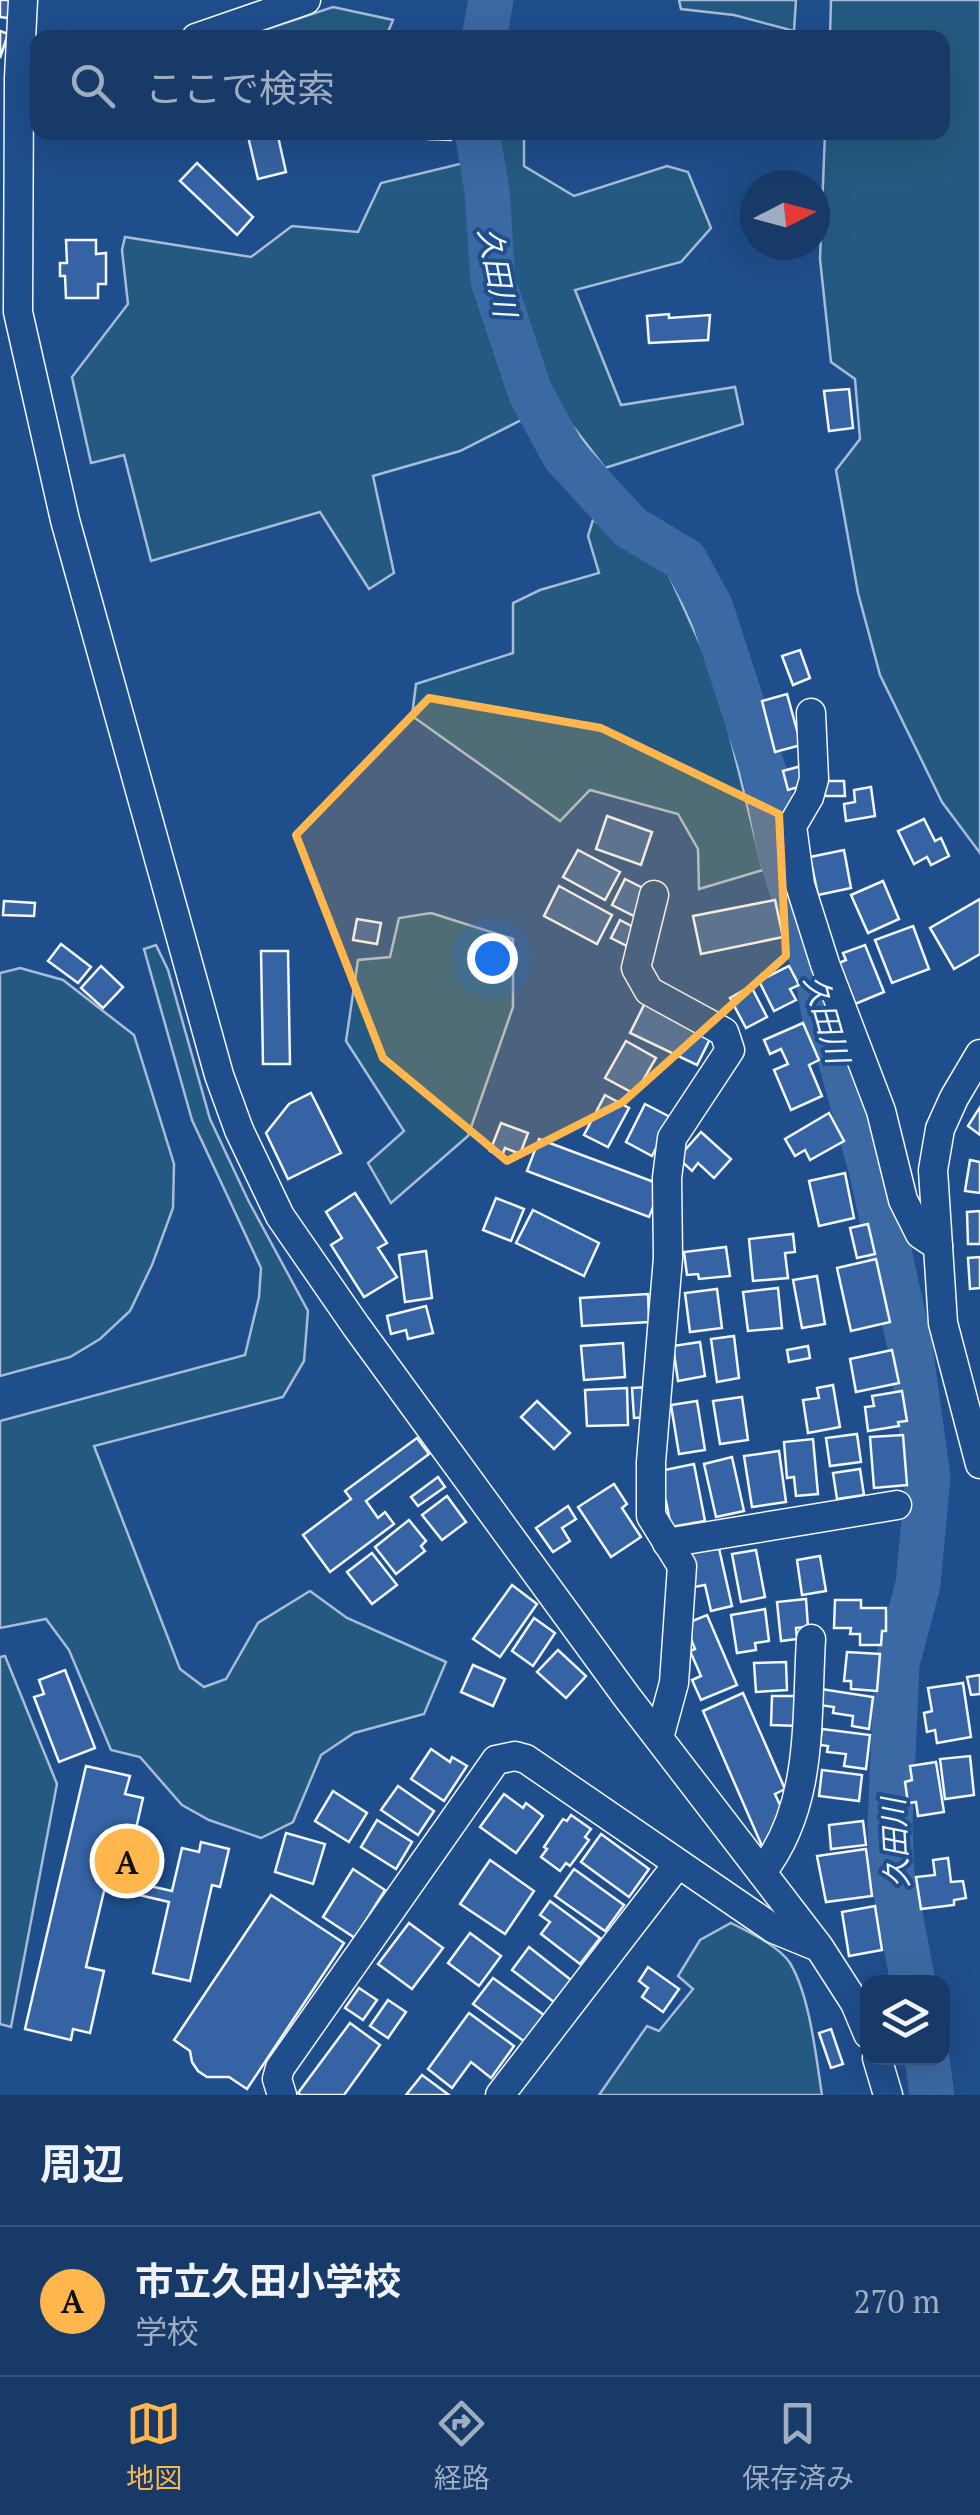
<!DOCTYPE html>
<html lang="ja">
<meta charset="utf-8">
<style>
:root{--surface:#173a69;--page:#20416f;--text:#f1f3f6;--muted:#9eadc0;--line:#36547d;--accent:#ffb74d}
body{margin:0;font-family:"PT Serif","Noto Sans JP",serif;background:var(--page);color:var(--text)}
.controls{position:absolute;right:30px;bottom:30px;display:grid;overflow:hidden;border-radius:20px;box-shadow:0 10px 40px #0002}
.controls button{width:90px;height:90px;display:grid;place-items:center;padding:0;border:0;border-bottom:2px solid var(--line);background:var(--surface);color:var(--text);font:50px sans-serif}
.compass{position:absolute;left:740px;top:170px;width:90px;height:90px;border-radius:50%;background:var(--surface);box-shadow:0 10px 40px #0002;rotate:84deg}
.you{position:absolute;left:492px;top:958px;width:35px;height:35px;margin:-25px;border:8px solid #fff;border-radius:50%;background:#1a73e8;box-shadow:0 0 0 15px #1a73e833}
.badge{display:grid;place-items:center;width:65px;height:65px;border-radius:50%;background:var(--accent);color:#111;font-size:32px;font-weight:700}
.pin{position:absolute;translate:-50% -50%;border:5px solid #fff;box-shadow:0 2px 10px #0006}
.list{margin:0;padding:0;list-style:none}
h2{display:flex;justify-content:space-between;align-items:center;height:130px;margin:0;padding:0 40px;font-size:42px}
h2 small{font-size:32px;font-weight:400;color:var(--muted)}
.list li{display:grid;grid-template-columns:65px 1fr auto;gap:30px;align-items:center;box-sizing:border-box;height:150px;padding:0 40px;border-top:2px solid var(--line)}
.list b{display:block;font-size:38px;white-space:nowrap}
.list p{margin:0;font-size:32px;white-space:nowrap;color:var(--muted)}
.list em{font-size:32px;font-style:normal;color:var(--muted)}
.icon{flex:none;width:55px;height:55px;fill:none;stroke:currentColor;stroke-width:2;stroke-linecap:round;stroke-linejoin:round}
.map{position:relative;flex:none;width:980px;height:2095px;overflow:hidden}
.search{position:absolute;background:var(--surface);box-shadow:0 10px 40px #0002;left:30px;right:30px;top:30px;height:110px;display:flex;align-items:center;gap:25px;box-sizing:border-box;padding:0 35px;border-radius:20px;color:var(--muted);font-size:38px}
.sheet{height:280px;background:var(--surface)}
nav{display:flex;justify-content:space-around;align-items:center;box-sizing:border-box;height:140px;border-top:2px solid var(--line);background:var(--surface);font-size:28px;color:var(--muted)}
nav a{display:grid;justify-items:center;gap:5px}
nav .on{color:var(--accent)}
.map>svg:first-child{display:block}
.green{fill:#245a82;stroke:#a8bbd7;stroke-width:2.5}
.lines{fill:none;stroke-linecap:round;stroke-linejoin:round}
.river{stroke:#3b69a3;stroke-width:45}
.building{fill:#3563a3;stroke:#f2f6ff;stroke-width:2.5}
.minor-casing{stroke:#f2f6ff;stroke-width:31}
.minor{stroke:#1f4e8c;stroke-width:28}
.marked{fill:#ffb74d;fill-opacity:0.2;stroke:#ffb74d;stroke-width:8;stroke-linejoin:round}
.labels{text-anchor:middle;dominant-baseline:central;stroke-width:8;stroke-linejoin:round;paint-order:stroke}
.water-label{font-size:30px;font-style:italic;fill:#f2f6ff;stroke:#1f4e8c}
</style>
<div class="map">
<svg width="980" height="2095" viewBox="0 0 980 2095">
<rect width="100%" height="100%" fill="#1f4e8c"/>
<!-- green -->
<g class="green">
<polygon points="679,0 796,0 794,31 734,15 681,9"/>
<polygon points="831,0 980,0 980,853 942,802 880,675 858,593 836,470 860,439 855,379 831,362 820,259 825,133 942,132 942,38 830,37"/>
<polygon points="333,7 393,20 386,37 260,38 258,32"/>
<polygon points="497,133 524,133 524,166 574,196 667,166 688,172 711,228 681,262 575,290 621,405 735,387 743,424 605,468 555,403 460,451 373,476 394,573 369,589 320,512 151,561 124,455 91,463 72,377 128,304 122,250 125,237 251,257 292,226 358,232 381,183 497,155"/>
<polygon points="593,520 664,564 716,679 763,870 699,889 698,849 678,814 590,790 560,821 412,716 416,684 513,653 513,603 540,590 599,573 588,536"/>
<polygon points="431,913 513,939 513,1007 468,1136 391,1203 368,1163 404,1131 346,1041 358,960 390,957 399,918"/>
<polygon points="156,945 168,970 210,1119 248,1200 308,1311 304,1361 283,1397 94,1446 180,1669 204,1687 226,1679 258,1623 310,1591 347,1618 446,1662 424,1714 354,1733 321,1755 293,1822 261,1838 209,1820 182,1805 140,1757 111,1750 69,1650 46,1619 0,1628 0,1421 245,1355 259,1297 261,1268 192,1120 144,949"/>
<polygon points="20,968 63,980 134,1035 174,1164 173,1208 152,1265 130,1311 100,1339 70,1357 0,1376 0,973"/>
<polygon points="5,1656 57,1784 11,2027 0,2024 0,1657"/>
<path d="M731 1923C749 1932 779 1946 790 1963 810 1996 816 2057 822 2095H599L647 2026 659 2031 693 1989 678 1976 700 1940Z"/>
</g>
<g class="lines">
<!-- river -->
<g class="river">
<polyline points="484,38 491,0"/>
<polyline points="477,132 487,191 493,281 530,392 564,455 630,527 685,560 711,608 765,775 780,851 818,979 824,1015 836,1044 872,1173 910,1347 928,1477 918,1584 897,1664 890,1824 892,1873 913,1982"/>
<polyline points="927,2058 932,2095"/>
</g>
</g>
<!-- building -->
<g class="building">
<polygon points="0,0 10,0 8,18 0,17"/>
<polygon points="0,31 8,34 0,58"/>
<polygon points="247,132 277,132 286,172 258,179"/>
<polygon points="428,132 452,132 451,140 428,139"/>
<polygon points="197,163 253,217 237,235 180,181"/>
<polygon points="66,240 96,240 96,254 106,253 106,284 98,284 98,298 66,298 65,276 60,276 60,263 67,263"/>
<polygon points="669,314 669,318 710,315 708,340 649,343 647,316"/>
<polygon points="849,389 853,428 829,431 824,391"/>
<polygon points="800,650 810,678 793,685 782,656"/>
<polygon points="787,694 801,745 775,752 762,701"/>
<polygon points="805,765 805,785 788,790 783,771"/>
<polygon points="825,781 844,781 845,796 825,796"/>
<polygon points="871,787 875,816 846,821 844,804 855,802 854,790"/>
<polygon points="607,816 652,832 641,865 596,849"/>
<polygon points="924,819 935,841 941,838 949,856 931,865 927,857 914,864 898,831"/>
<polygon points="578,850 620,872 605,900 563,877"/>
<polygon points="844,850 851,888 818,895 810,857"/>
<polygon points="625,879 649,891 636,917 612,905"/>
<polygon points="883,881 899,919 868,933 851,895"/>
<polygon points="559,886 612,915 597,944 544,916"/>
<polygon points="980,899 980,954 954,969 930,928"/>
<polygon points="775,900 783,937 701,954 693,916"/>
<polygon points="4,901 35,903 34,916 3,915"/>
<polygon points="357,919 381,923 377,944 353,940"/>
<polygon points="620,920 637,929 627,946 611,938"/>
<polygon points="913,926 929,969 892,983 875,940"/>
<polygon points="61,944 91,967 78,983 48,961"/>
<polygon points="865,945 884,992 855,1004 839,963 846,960 843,953"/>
<polygon points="261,951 288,951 290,1064 263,1064"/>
<polygon points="101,966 123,987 103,1008 81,988"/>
<polygon points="789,966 799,985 790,989 796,1000 774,1011 759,981"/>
<polygon points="751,986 767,1017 746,1028 730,998"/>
<polygon points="645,1003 712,1035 697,1065 630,1033"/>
<polygon points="803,1023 819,1060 809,1065 822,1096 791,1110 774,1070 788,1064 781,1049 770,1054 764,1040"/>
<polygon points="626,1041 656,1058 635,1094 605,1078"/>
<polygon points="311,1093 341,1153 288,1179 266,1133 289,1104"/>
<polygon points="605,1095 629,1108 608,1147 584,1135"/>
<polygon points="645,1104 672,1118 652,1156 626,1142"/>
<polygon points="980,1107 980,1135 968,1126"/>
<polygon points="829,1113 844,1141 810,1160 805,1150 795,1156 785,1139"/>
<polygon points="501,1123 528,1133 520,1154 505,1148 502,1156 490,1151"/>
<polygon points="701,1132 731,1159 714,1178 698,1163 692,1171 678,1158"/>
<polygon points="539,1139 662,1185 649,1217 527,1171"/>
<polygon points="970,1160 980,1162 980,1193 965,1191"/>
<polygon points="845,1173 854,1218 819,1226 809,1181"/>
<polygon points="355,1193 387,1243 378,1248 397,1277 364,1297 331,1245 342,1238 326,1212"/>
<polygon points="496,1198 524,1209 511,1241 483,1230"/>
<polygon points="533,1210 599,1243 584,1276 516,1243"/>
<polygon points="980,1211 980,1244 968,1244 967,1212"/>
<polygon points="868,1224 875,1254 857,1258 850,1228"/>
<polygon points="793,1234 795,1252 785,1253 788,1278 753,1281 749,1239"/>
<polygon points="726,1247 730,1276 699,1279 698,1274 687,1275 684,1252"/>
<polygon points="426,1251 432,1298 405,1302 399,1255"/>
<polygon points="980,1257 980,1288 970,1289 968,1258"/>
<polygon points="876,1259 890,1322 851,1331 837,1268"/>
<polygon points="817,1276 825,1324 802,1328 793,1280"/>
<polygon points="778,1288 782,1328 748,1331 743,1292"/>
<polygon points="717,1289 722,1328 690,1332 685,1293"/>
<polygon points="648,1294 649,1322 582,1326 580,1298"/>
<polygon points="426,1306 433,1333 408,1339 406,1330 391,1334 387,1316"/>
<polygon points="734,1336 739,1378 717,1382 711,1339"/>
<polygon points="700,1342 705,1376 678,1381 673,1346"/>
<polygon points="623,1343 625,1377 584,1380 581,1346"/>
<polygon points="808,1346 810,1358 789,1362 787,1350"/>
<polygon points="892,1350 899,1383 856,1392 850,1359"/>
<polygon points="833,1385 840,1427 808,1433 803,1400 819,1398 817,1388"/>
<polygon points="650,1387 651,1417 634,1418 632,1388"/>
<polygon points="627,1388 628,1425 587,1426 585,1390"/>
<polygon points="902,1391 907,1421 898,1422 899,1426 868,1431 865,1407 874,1406 872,1396"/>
<polygon points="742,1397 748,1440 720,1444 713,1401"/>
<polygon points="537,1401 570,1433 554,1449 521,1417"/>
<polygon points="697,1401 705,1450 679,1454 671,1405"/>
<polygon points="857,1434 861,1462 830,1466 826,1438"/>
<polygon points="903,1435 907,1485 874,1488 870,1437"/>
<polygon points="417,1438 429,1454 366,1501 378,1518 385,1512 394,1524 330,1572 303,1535 351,1499 345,1491"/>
<polygon points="813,1439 818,1494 796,1496 794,1477 787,1478 784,1442"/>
<polygon points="779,1451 786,1502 752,1507 744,1456"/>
<polygon points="732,1457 744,1511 716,1517 704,1464"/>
<polygon points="694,1464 705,1521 671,1527 666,1501 661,1502 660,1471"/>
<polygon points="860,1469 864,1495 837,1499 833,1473"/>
<polygon points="438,1477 445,1487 418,1506 411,1497"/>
<polygon points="614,1484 627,1504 622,1508 641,1537 611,1557 578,1507"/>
<polygon points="447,1496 466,1522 442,1540 422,1515"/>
<polygon points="568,1506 576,1519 562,1528 570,1541 553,1552 536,1528"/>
<polygon points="409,1520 426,1541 421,1546 425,1551 396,1574 375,1547"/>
<polygon points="718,1544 732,1606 711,1611 705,1585 694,1587 686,1551"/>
<polygon points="756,1550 765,1597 741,1602 732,1554"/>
<polygon points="372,1553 397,1585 372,1604 347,1572"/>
<polygon points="820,1556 826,1591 802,1595 797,1560"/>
<polygon points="512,1585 537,1604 500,1657 473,1639"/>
<polygon points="806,1599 808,1627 796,1628 797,1639 781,1641 777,1602"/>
<polygon points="835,1600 861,1600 861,1608 886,1608 886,1631 882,1631 881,1645 860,1645 860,1634 850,1634 851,1628 834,1628"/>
<polygon points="765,1609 769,1641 755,1643 756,1650 737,1653 731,1615"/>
<polygon points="707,1615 737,1685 701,1700 692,1680 701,1676 690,1651 695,1649 685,1624"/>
<polygon points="534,1618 555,1633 533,1666 512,1651"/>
<polygon points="558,1650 586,1676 566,1698 537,1672"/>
<polygon points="847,1652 880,1654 877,1691 851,1689 851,1681 844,1681"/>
<polygon points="786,1662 787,1690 756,1692 754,1663"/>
<polygon points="473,1665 505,1679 493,1706 461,1692"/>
<polygon points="65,1670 95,1748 59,1762 34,1697 44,1694 39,1680"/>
<polygon points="980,1675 980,1694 971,1695 967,1677"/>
<polygon points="963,1683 971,1737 937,1743 935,1730 927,1732 924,1713 932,1711 928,1688"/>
<polygon points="821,1689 873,1697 869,1729 852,1726 853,1716 833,1713 834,1707 819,1705"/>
<polygon points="743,1693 785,1789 775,1794 784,1814 770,1842 762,1846 703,1711"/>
<polygon points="772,1696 799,1696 798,1726 771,1725"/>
<polygon points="822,1729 870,1735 866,1769 844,1766 846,1754 827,1752 828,1746 820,1745"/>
<polygon points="431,1749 450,1762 452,1757 467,1766 444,1801 411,1779"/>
<polygon points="970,1756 974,1795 945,1799 940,1759"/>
<polygon points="936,1762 944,1812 918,1816 916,1802 908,1803 905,1782 912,1780 910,1766"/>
<polygon points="86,1766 130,1776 125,1794 143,1798 132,1846 140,1848 132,1882 172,1891 182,1848 199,1852 201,1842 229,1849 220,1887 212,1885 190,1981 153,1973 169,1902 105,1887 86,1967 104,1971 90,2033 73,2029 71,2040 25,2029"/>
<polygon points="822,1770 862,1775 859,1801 819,1796"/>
<polygon points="398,1786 434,1811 418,1835 381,1810"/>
<polygon points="333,1791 367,1813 349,1842 315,1821"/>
<polygon points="504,1794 523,1808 526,1803 543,1816 516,1853 480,1827"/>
<polygon points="571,1815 591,1829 585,1837 589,1840 570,1866 566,1863 560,1871 541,1857 547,1849 544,1847 563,1819 567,1821"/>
<polygon points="377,1820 412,1842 396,1869 361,1847"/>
<polygon points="863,1821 866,1845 831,1849 829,1825"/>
<polygon points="286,1833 325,1844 313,1884 275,1872"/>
<polygon points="601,1834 649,1869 629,1897 581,1862"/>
<polygon points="866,1849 872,1896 826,1902 817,1856"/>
<polygon points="948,1858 951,1882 963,1881 966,1898 954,1900 954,1905 921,1909 916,1877 935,1875 933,1860"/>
<polygon points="490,1860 534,1891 505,1934 460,1904"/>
<polygon points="353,1869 385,1890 355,1938 323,1917"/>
<polygon points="574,1869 624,1905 605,1931 555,1896"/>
<polygon points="271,1895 344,1943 247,2089 229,2077 207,2077 198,2071 192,2062 190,2051 174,2040"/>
<polygon points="550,1901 600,1938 580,1964 541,1934 550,1922 540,1915"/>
<polygon points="875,1906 882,1950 849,1956 842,1912"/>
<polygon points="409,1923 443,1948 412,1989 378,1964"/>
<polygon points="470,1933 501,1956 479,1986 448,1963"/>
<polygon points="529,1947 571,1980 554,2002 512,1970"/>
<polygon points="648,1967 679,1989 663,2012 642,1997 648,1988 639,1981"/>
<polygon points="493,1978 544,2015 525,2042 473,2004"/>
<polygon points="359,1988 377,2000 363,2020 345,2008"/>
<polygon points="388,2000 406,2012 388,2038 370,2026"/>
<polygon points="469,2013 514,2046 491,2078 471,2062 452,2088 428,2069"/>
<polygon points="350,2023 380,2045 344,2095 301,2095 298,2093"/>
<polygon points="831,2029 843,2064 831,2068 819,2033"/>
<polygon points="422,2075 449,2095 406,2095"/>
</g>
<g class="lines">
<defs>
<g id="minor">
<polyline points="23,0 19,78 18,312 65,520 219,1075 239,1130 280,1216 356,1326 627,1697 819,1947 855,2003 868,2034"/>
<polyline points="196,38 306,0"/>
<polyline points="811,713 814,779 809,797 792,826 800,885 825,964 881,1111 903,1200 920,1234 938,1246"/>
<polyline points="654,895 636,968 649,991 724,1032 730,1050 672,1138 667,1178 668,1258 651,1462 651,1516 682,1566 674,1683 659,1738"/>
<polyline points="980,1054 954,1098 940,1129 933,1170 943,1323 980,1464"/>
<polyline points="667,1543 897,1505"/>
<path d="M762 1872C814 1805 806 1720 811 1639"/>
<polyline points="877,2058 888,2095"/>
<polyline points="282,2095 277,2079 280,2068 496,1760 515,1756 526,1759 774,1929 818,1947"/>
<polyline points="500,2095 677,1865"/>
</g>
</defs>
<!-- minor casing -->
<use href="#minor" class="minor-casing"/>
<!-- minor -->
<use href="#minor" class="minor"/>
</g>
<!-- marked area -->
<path class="marked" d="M429 698 601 728 779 814 786 956 623 1102 507 1161 383 1058 296 835Z"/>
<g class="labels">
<!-- water labels -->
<g class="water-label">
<text transform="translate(498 272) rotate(79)">久田川</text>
<text transform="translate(827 1019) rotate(74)">久田川</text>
<text transform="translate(895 1843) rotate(-93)">久田川</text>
</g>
</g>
</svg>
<div class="controls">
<button><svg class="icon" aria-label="layers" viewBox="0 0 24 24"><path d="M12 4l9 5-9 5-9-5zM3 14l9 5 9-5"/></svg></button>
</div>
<svg class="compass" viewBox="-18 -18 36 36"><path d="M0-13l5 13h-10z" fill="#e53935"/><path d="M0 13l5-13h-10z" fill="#9eadc0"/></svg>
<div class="you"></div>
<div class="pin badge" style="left:127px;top:1861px">A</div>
<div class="search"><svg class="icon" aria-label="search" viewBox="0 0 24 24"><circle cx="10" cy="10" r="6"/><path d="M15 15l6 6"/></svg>ここで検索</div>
</div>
<section class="sheet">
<h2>周辺<small></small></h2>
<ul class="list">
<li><span class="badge">A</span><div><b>市立久田小学校</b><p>学校</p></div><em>270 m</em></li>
</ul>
</section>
<nav>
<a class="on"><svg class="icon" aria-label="map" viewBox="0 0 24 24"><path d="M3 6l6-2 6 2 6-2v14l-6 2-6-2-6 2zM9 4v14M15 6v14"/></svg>地図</a>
<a><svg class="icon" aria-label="directions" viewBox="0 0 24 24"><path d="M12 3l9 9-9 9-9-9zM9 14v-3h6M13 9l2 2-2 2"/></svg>経路</a>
<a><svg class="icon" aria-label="saved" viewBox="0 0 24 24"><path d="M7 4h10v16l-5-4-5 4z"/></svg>保存済み</a>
</nav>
